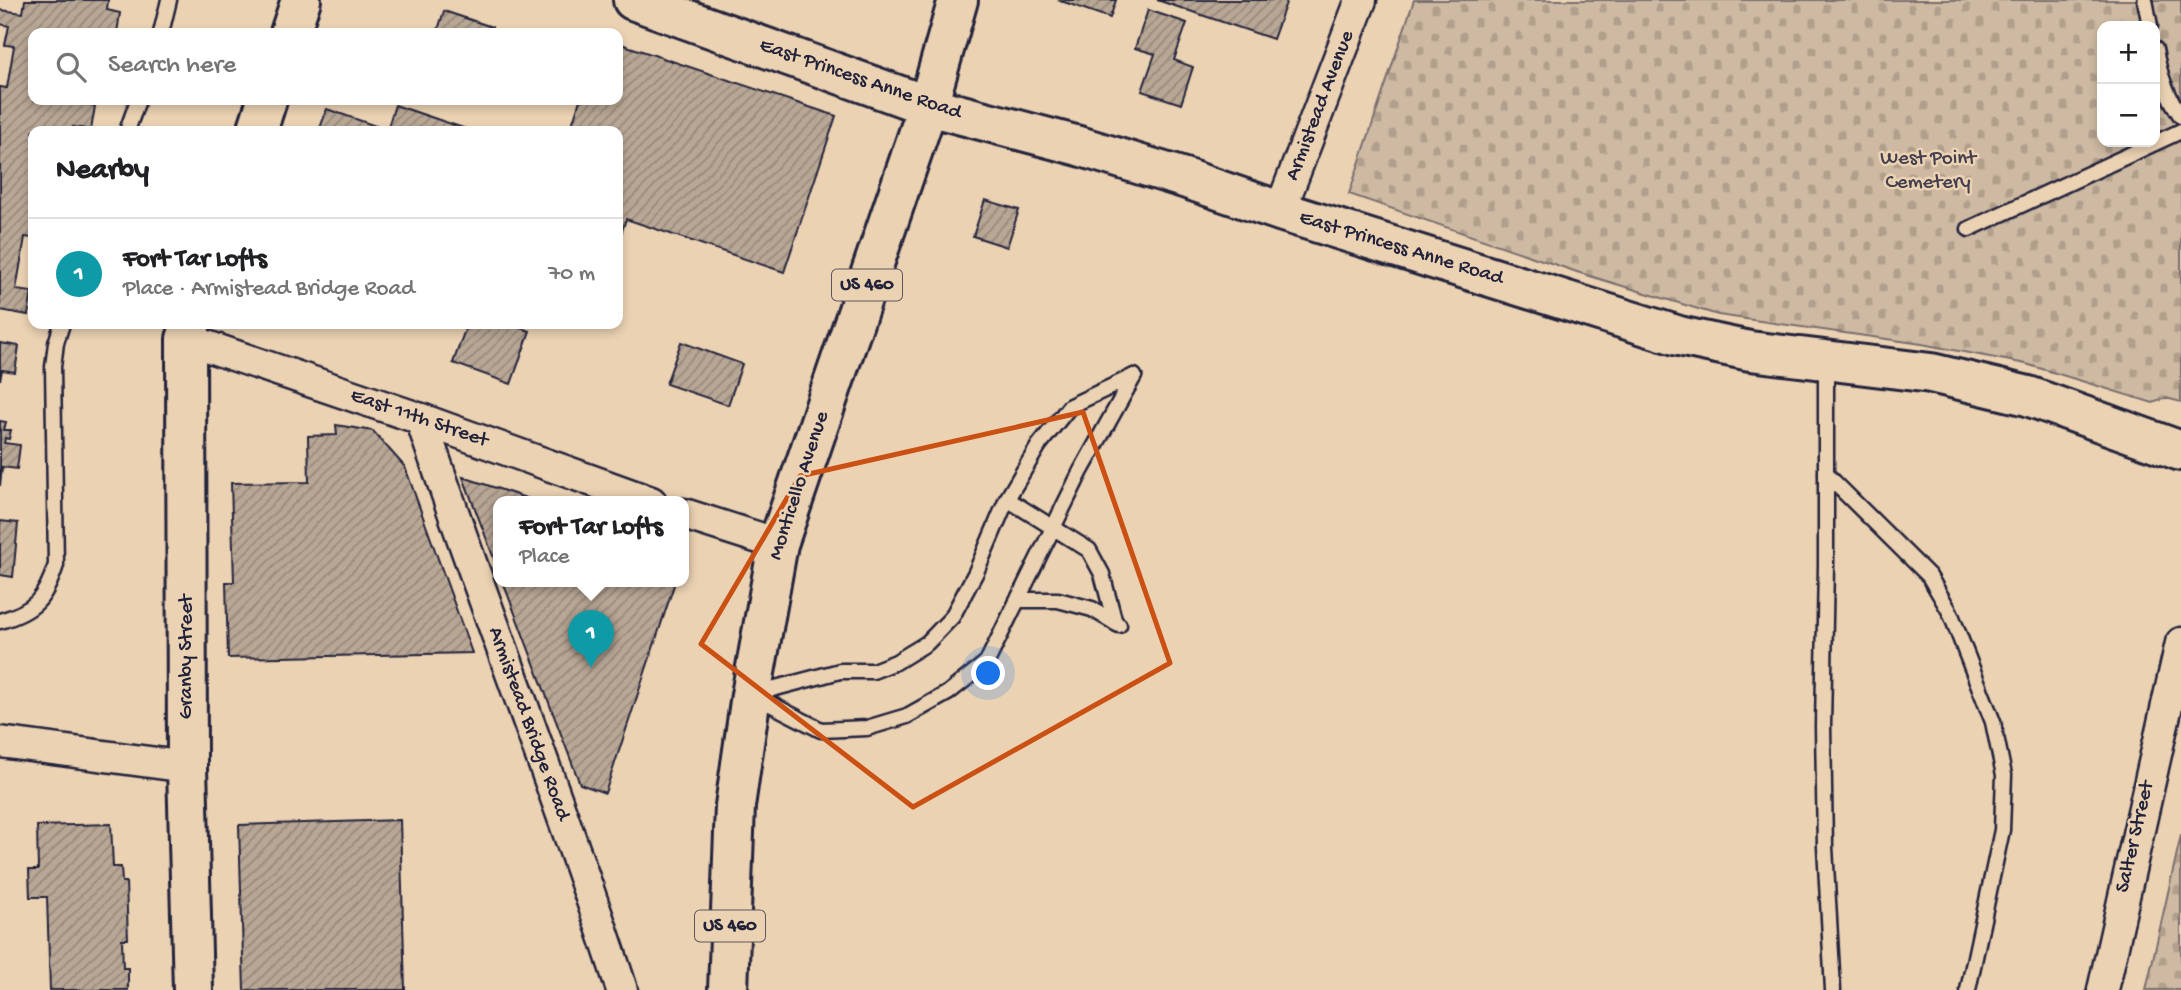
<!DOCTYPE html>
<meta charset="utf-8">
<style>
:root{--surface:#fff;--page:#f2f2f2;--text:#202124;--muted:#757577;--line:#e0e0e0;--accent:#2563eb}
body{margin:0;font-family:"Gochi Hand",sans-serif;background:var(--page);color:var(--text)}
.controls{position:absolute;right:21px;top:21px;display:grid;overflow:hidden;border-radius:14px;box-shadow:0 4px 10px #0003}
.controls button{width:63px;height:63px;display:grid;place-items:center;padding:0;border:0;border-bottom:2px solid var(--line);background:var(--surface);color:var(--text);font:35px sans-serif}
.you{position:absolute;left:989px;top:674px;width:24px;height:24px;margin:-18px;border:5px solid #fff;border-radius:50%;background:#1a73e8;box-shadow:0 0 0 10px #1a73e833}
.badge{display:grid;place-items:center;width:46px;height:46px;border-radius:50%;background:var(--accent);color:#fff;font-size:23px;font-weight:700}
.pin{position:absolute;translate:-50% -58px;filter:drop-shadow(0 2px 4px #0008)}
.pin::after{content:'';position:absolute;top:37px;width:24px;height:21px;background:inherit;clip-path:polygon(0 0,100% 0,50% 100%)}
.popup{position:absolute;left:493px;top:496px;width:196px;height:91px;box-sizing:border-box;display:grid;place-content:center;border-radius:14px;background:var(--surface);filter:drop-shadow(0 2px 5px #0005);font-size:23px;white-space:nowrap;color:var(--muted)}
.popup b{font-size:26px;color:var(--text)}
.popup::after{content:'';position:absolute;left:50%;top:100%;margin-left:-14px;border:14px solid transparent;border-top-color:var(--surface)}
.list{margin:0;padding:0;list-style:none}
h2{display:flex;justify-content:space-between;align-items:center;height:91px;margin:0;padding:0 28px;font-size:30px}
h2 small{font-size:23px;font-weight:400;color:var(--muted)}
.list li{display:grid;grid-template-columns:46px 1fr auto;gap:21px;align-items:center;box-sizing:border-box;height:112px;padding:0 28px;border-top:2px solid var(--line)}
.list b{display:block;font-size:26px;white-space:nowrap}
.list p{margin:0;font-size:23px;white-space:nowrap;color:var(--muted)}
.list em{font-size:23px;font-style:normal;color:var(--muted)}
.icon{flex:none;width:38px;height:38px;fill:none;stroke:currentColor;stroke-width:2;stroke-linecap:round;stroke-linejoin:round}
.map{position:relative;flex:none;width:2181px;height:990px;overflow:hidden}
.search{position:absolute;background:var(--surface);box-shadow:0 4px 10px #0003;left:28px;top:28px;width:595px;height:77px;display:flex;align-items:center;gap:18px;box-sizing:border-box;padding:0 24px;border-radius:14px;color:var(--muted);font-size:26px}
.panel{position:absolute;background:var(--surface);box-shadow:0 4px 10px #0003;left:28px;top:126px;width:595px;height:203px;border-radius:14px}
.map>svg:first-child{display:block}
.cemetery{fill:url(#cemetery-stones);stroke:#786e6e;stroke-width:2;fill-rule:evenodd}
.building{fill:url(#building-hatch);stroke:#22223b;stroke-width:2}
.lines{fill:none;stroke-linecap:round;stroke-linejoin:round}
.lane-casing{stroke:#22223b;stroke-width:19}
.street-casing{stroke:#22223b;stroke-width:35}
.secondary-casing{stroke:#22223b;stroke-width:44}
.primary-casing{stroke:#22223b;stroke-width:44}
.lane{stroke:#ebd2b3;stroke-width:14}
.street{stroke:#ebd2b3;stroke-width:30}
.secondary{stroke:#ebd2b3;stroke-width:38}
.primary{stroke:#ebd2b3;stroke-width:38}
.marked{fill:none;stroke:#ca5113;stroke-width:5;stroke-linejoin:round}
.labels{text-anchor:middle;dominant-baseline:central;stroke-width:5;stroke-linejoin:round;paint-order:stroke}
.shield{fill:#ebd2b3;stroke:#5e575f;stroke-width:2}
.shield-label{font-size:19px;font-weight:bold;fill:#22223b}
.street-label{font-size:21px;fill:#22223b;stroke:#ebd2b3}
.park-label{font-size:21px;fill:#444050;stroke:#ebd2b3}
</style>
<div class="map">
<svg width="2181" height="990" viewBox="0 0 2181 990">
<defs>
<pattern id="cemetery-stones" width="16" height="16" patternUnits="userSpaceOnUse" patternTransform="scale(1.75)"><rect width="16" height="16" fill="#ceb9a2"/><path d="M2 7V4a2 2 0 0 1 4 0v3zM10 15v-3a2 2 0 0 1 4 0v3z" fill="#b19f8c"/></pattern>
<pattern id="building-hatch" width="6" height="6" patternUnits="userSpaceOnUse" patternTransform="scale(1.75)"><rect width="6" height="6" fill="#b9a795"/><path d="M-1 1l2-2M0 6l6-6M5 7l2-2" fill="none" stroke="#96887b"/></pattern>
</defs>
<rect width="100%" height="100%" fill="#ebd2b3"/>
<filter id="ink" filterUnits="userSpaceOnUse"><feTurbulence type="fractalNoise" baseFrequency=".0143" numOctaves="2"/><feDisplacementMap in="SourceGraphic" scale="14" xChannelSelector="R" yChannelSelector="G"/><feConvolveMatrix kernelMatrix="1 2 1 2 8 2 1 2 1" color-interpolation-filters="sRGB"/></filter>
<g filter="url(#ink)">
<!-- cemetery -->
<g class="cemetery">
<path d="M1414 0H2181V402L2166 398 2153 403 2026 364 1922 344 1718 315 1580 273 1349 194ZM2102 26H2155V142H2102Z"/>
<polygon points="2181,835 2181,990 2146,990"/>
</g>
<!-- building -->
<g class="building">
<polygon points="25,0 108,0 107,10 120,13 117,33 33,33 33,100 79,100 78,103 95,106 91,130 73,127 74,131 33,131 33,238 25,237 16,290 32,292 28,315 0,310 0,87 7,88 14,46 5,45 9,26 0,24 0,10 23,13"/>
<polygon points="1058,0 1116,0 1110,18"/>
<polygon points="1157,0 1287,0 1273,39"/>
<polygon points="1148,10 1187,23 1174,60 1193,67 1181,104 1142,91 1155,54 1135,48"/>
<polygon points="444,11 492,27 490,33 437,33"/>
<polygon points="618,43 836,116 784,272 626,219 621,234 618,233 618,131 570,131 580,100 618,100"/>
<polygon points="395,105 472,131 319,131 327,109 387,130"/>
<polygon points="985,200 1019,210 1007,247 973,236"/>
<polygon points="467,324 508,324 530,331 511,384 453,363"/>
<polygon points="681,342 742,364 728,405 666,384"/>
<polygon points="0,343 19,346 15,372 2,370 0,380"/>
<polygon points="0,421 6,422 4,430 11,430 9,439 5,438 4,443 20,445 17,469 2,467 0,486"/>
<polygon points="336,425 373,431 405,467 472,653 228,658 226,582 234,582 231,483 309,482 308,436 337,435"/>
<polygon points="463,477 538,502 498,502 498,569"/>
<polygon points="0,521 18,523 13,577 0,575"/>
<polygon points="503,582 675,582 605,793 580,784"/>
<polygon points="400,820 405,990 244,990 239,825"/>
<polygon points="111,824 113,867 121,867 122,882 126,882 128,939 122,939 123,968 128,968 128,990 50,990 47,897 30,897 29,870 38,870 37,826"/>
</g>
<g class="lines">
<defs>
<g id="lane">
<polyline points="2145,0 2150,26"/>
<polyline points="161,33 169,0"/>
<path d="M2155 49C2159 74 2167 96 2181 116"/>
<polyline points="127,131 138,100"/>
<polyline points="1969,229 2181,131"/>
<polyline points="1826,362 1826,565 1823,726 1825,847 1833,990"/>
<polyline points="1826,474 1929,576 1950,612 1993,722 2004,775 2002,830 1968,990"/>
<polyline points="1007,499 1089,550 1102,574 1115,623"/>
<polyline points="1017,600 1058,600 1092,609 1119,625"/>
<path d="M0 621C35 611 45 599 56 565L53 367 56 343 62 324"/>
<polyline points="753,694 840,671 873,671 896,662 927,643 952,617 976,572 1007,499 1039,445 1070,406 1134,376"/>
<polyline points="753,695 821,730 867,728 907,716 948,693 987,662 1081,471 1134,376"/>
</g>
<g id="street">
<polyline points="1280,211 1361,0"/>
<polyline points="186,339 421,419 651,502"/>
<path d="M421 419C485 610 560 798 622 990"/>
<polyline points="684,514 778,544"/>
<polyline points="0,742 187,767"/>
<polyline points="2103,990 2181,643"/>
</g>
<g id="secondary">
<polyline points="633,0 928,106 1079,146 1184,178 1280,211 1679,336 1750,351 1931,373 2028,396 2181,451"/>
<polyline points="290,33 301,0"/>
<polyline points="257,131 267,100"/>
<polyline points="191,324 186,339 187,767 193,990"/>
</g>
<polyline id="primary" points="728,990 735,806 751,695 778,544 928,106 958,0"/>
</defs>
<!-- lane casing -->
<use href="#lane" class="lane-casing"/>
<!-- street casing -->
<use href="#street" class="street-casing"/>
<!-- secondary casing -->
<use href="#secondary" class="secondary-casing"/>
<!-- primary casing -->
<use href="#primary" class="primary-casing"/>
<!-- lane -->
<use href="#lane" class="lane"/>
<!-- street -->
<use href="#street" class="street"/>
<!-- secondary -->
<use href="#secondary" class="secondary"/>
<!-- primary -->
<use href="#primary" class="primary"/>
</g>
</g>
<!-- marked area -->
<path class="marked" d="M1083 412 1170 663 913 807 701 644 800 476Z"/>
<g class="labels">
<!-- shield labels -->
<g class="shield">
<rect x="832" y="269.5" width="70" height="31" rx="5"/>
<rect x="695" y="910.5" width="70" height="31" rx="5"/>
</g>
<g class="shield-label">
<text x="867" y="285">US 460</text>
<text x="730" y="926">US 460</text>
</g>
<!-- street labels -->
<g class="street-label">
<text transform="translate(860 80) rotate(19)">East Princess Anne Road</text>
<text transform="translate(1321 106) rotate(-69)">Armistead Avenue</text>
<text transform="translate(1401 249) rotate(17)">East Princess Anne Road</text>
<text transform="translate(419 419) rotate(19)">East 11th Street</text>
<text transform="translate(800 486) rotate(-72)">Monticello Avenue</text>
<text transform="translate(187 657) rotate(-90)">Granby Street</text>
<text transform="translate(528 724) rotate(70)">Armistead Bridge Road</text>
<text transform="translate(2136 837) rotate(-77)">Salter Street</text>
</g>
<!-- park labels -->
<g class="park-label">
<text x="1928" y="159">West Point<tspan x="1928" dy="24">Cemetery</tspan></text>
</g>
</g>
</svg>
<div class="controls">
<button>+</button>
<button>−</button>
</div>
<div class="you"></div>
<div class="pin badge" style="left:591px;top:668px;background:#0f9aa8">1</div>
<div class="popup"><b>Fort Tar Lofts</b>Place</div>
<div class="search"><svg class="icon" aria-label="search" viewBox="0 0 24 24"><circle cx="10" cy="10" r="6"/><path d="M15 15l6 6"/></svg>Search here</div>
<section class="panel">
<h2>Nearby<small></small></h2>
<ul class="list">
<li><span class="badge" style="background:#0f9aa8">1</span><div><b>Fort Tar Lofts</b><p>Place · Armistead Bridge Road</p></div><em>70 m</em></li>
</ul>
</section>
</div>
